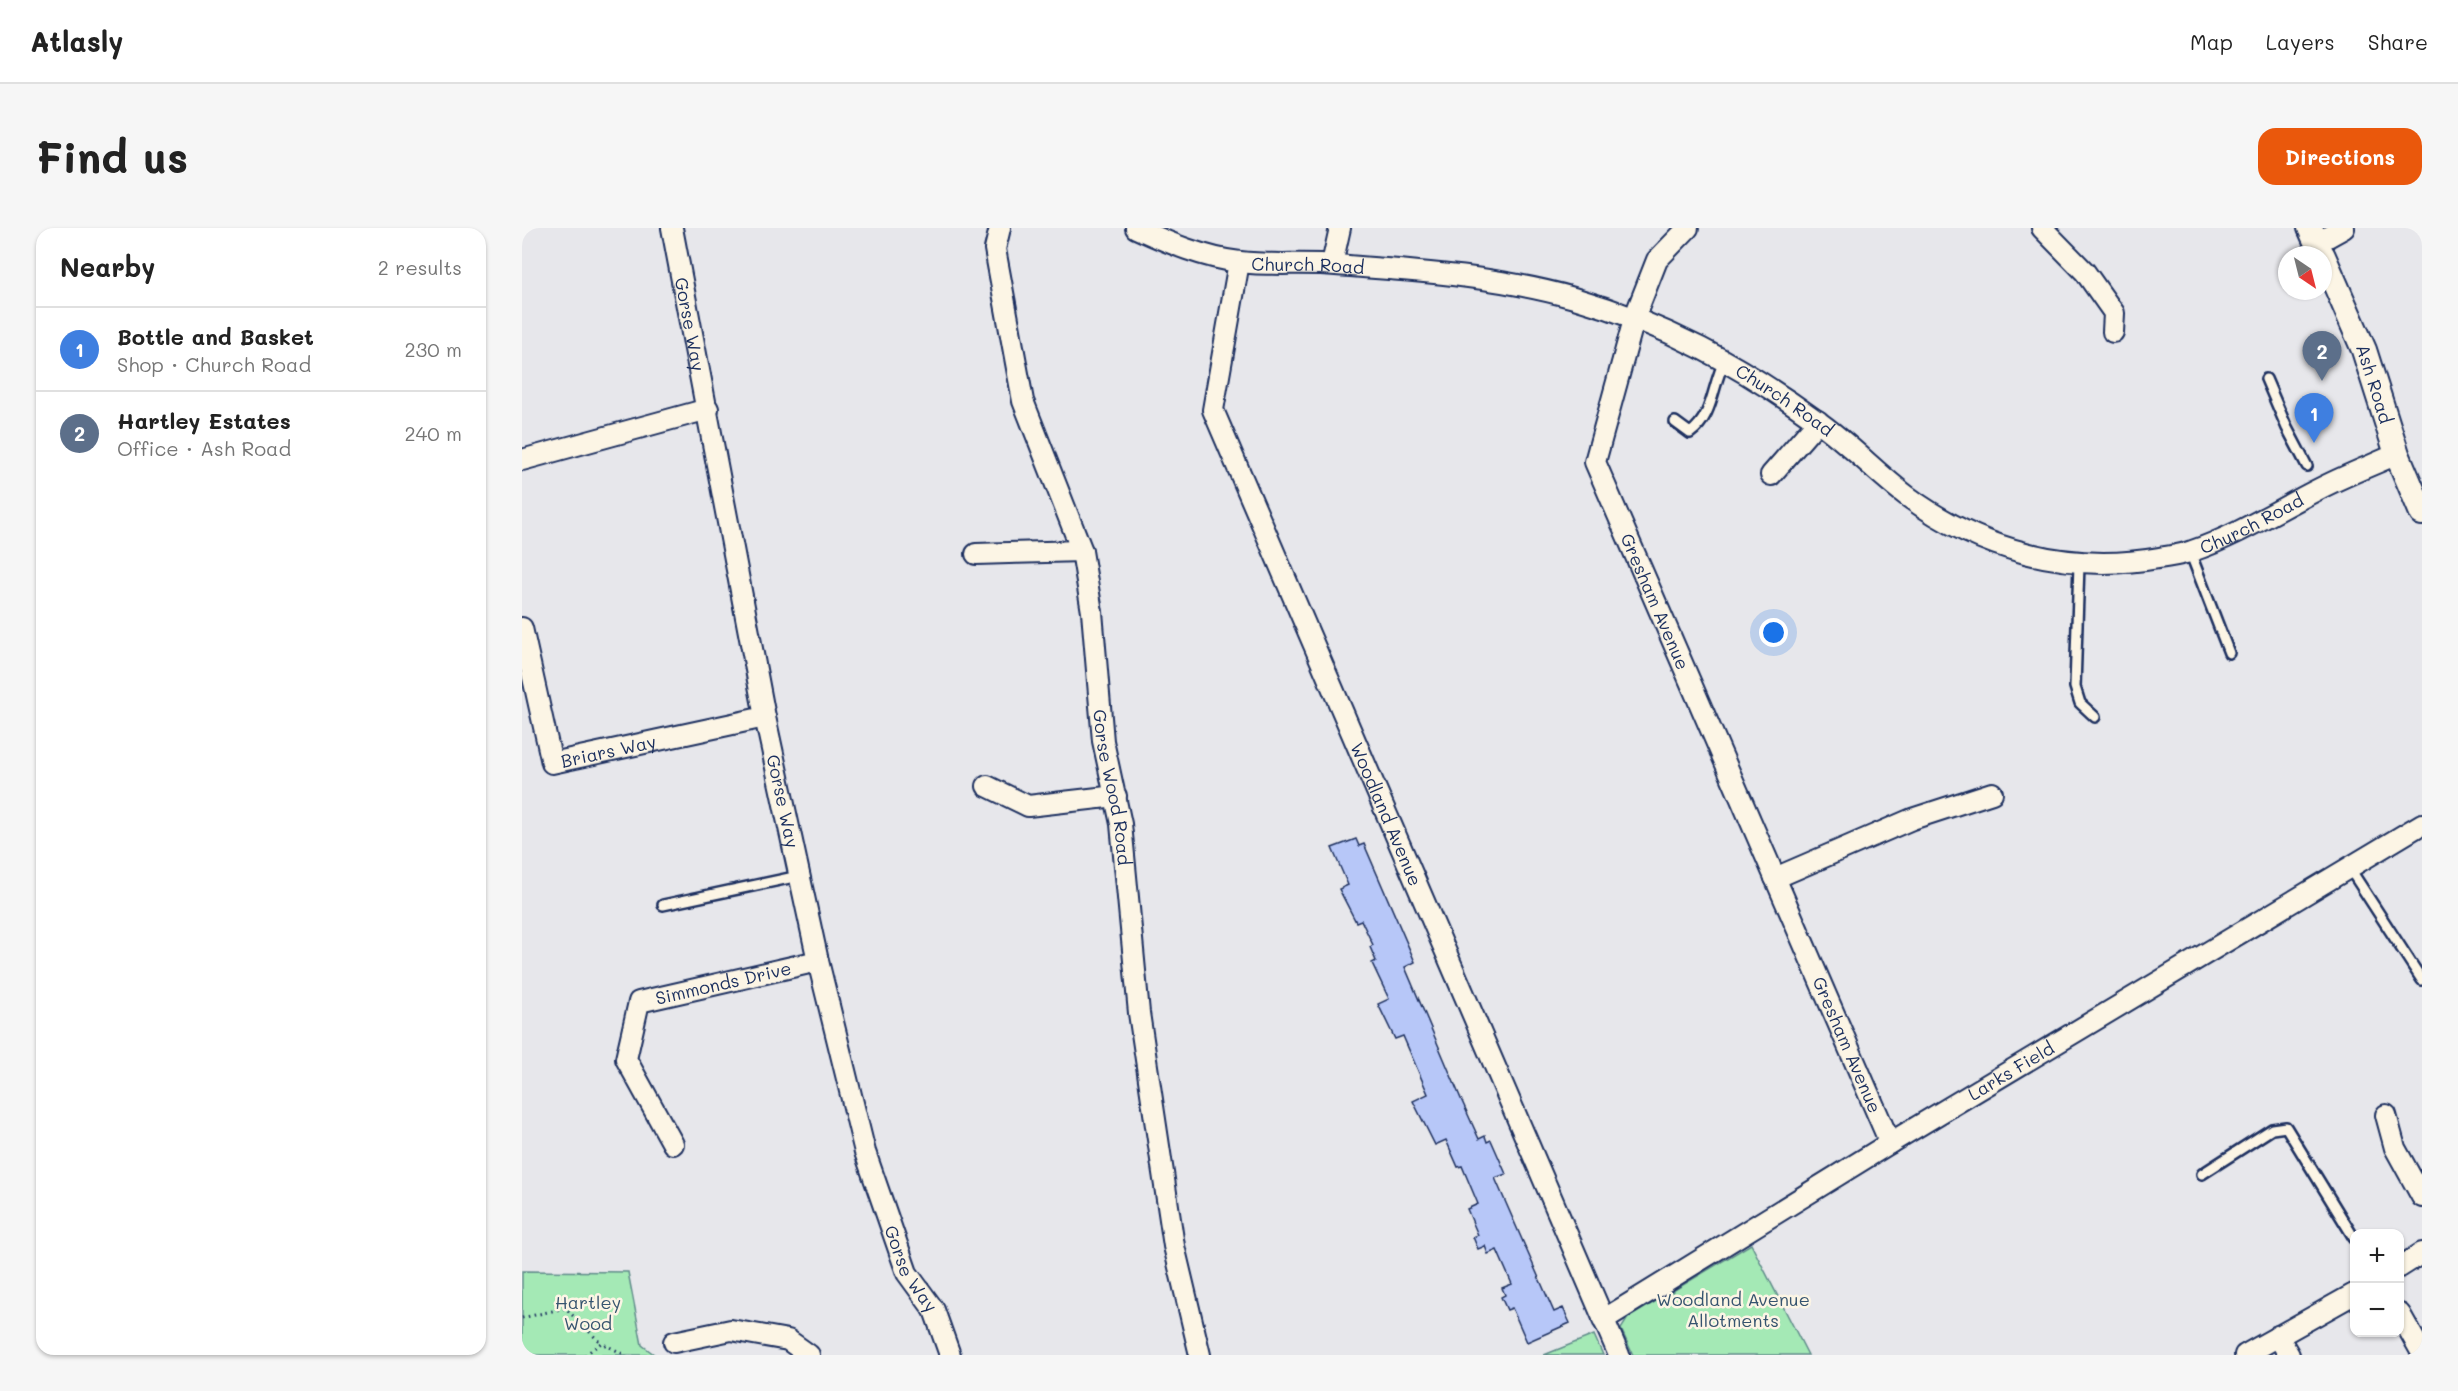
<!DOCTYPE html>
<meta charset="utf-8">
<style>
:root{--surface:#fff;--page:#f6f6f6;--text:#222;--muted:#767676;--line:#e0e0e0;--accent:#ea580c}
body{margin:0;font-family:Mali,sans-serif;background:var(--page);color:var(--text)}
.controls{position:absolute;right:18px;bottom:18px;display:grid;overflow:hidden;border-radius:12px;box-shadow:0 2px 4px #0004}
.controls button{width:54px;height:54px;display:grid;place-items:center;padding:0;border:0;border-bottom:2px solid var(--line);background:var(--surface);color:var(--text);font:30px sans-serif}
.compass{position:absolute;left:1756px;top:18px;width:54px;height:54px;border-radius:50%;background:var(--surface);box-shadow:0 2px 4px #0004;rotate:145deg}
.you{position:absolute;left:1252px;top:405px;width:21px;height:21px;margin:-15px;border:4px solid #fff;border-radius:50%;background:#1a73e8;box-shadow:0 0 0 9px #1a73e833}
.badge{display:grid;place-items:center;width:39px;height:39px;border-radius:50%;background:var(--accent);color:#fff;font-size:20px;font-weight:700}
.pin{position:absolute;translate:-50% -50px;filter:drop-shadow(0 2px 3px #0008)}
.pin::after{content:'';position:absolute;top:32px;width:21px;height:18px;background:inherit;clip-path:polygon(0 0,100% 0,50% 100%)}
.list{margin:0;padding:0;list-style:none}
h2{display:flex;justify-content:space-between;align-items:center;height:78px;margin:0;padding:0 24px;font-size:26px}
h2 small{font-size:20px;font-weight:400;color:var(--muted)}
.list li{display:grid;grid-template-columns:39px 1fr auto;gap:18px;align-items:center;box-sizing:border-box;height:84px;padding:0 24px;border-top:2px solid var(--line)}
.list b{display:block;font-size:22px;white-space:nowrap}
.list p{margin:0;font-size:20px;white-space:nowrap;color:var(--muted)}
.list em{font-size:20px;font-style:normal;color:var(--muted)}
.map{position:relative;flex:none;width:1900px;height:1127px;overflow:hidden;border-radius:18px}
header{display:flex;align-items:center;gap:36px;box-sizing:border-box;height:84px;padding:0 30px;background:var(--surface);border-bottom:2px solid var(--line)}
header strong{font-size:28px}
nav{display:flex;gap:33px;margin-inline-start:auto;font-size:21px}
.intro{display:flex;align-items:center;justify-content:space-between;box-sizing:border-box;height:144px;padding:0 36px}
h1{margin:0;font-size:42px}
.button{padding:15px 27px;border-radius:18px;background:var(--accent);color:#fff;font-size:21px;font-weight:700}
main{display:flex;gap:36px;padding:0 36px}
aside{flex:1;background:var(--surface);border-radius:18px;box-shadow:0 2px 4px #0004}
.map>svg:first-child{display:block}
.green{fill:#a4e9b5;stroke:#608c8a;stroke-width:1.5}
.building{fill:#b7c7f8;stroke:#1b2f5e;stroke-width:1.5}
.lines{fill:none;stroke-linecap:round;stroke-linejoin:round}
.service-casing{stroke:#1b2f5e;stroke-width:14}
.minor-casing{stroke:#1b2f5e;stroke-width:24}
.tertiary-casing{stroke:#1b2f5e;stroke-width:28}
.path{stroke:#1b2f5e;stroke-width:3;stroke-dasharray:1.5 4.5;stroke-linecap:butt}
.service{stroke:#fcf5e5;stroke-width:9}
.minor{stroke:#fcf5e5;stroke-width:20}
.tertiary{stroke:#fcf5e5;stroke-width:24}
.labels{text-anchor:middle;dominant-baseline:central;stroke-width:5;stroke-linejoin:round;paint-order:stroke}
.street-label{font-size:18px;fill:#1b2f5e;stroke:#fcf5e5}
.park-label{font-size:18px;fill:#36546f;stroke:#fcf5e5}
</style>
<header>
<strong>Atlasly</strong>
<nav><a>Map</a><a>Layers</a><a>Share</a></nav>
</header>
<div class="intro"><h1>Find us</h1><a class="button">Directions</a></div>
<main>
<aside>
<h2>Nearby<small>2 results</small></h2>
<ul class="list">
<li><span class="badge" style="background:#3f7fe0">1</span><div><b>Bottle and Basket</b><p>Shop · Church Road</p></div><em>230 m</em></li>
<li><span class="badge" style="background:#5c6f8a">2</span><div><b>Hartley Estates</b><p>Office · Ash Road</p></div><em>240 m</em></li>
</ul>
</aside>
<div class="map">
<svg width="1900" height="1127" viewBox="0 0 1900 1127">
<rect width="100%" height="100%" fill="#e7e7eb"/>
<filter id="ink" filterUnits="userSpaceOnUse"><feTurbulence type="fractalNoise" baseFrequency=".0167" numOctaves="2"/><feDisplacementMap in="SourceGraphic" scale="12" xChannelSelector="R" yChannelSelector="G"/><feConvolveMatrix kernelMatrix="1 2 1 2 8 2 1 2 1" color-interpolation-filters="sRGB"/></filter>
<g filter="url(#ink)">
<!-- green -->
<g class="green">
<polygon points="1229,1016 1286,1127 1111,1127 1099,1101 1106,1090"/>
<polygon points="0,1043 106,1044 120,1117 133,1127 0,1127"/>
<polygon points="1072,1107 1081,1127 1022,1127"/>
</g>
<!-- building -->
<polygon class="building" points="834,611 837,618 842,616 893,734 883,739 939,871 957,911 963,908 965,914 969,912 984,946 973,950 1005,1023 1032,1084 1041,1080 1048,1095 1005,1114 990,1080 985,1082 979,1069 983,1067 980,1060 990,1056 975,1022 966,1026 963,1018 956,1021 951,1009 956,1007 945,981 956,976 940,938 936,939 924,912 913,917 891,873 906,866 881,808 873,811 856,776 867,771 850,735 854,733 848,719 851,717 839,692 834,694 817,661 826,657 810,620"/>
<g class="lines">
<defs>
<g id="service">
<polyline points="1744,151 1765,200 1785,238"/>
<path d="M1153 194 1168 205C1192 188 1190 156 1203 132"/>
<polyline points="1668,324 1707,425"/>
<polyline points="1557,336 1553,459 1558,475 1573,489"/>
<polyline points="1828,641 1900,752"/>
<polyline points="141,677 277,648"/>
<polyline points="1680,946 1750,901 1764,899 1832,1010"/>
</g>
<g id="minor">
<path id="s1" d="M150 0 243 489 296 733 343 924 385 1045 412 1082 428 1127"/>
<path id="s2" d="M478 0 473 21 501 173 560 323 570 384 581 513 599 596 617 785 652 1018 678 1127"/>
<path id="s3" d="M614 0C647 15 682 30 718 34 749 38 782 34 814 37 893 43 974 48 1052 70 1143 96 1218 137 1295 193 1327 215 1353 244 1385 268 1458 322 1546 346 1637 330 1648 328 1660 327 1670 323 1714 308 1752 284 1793 263 1819 249 1848 238 1875 226"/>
<path id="s4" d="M1166 0 1135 32 1113 88 1073 234 1368 915"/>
<polyline points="1520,0 1563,44 1592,85 1591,104"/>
<polyline points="1795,15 1822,0"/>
<path id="s5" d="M717 34 691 182 1097 1127"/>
<polyline points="810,36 818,0"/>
<polyline points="0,232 186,181"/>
<polyline points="1249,247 1296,193"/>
<polyline points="454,326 560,323"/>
<path id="s6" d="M0 400 30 535 243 489"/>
<polyline points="465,558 506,578 594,568"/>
<polyline points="1253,650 1390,591 1470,565"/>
<polyline points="1864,887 1873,920 1900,969"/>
<path id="s7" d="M151 916 104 831 117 774 296 733"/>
<polyline points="1878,1039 1900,1025"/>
<polyline points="1878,1086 1900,1125"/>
<path id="s8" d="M1081 1092 1368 915 1900 596"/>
<polyline points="1756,1108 1767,1127"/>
<polyline points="152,1114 209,1102 266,1112 287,1127"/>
<polyline points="1723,1127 1832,1066"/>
</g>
<g id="tertiary">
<polyline points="1788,0 1800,27"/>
<path id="s9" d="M1801 28 1842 122 1875 226 1900 285"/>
</g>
</defs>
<!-- service casing -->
<use href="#service" class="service-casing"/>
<!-- minor casing -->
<use href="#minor" class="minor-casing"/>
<!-- tertiary casing -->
<use href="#tertiary" class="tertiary-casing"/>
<!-- path -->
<g class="path">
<polyline points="0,1090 43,1080 79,1115"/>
<polyline points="63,1127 79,1115 104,1127"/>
</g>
<!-- service -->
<use href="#service" class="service"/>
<!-- minor -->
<use href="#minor" class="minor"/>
<!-- tertiary -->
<use href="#tertiary" class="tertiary"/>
</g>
</g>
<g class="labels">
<!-- street labels -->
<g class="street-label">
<text stroke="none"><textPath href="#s3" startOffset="178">Church Road</textPath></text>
<text stroke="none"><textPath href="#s1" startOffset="98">Gorse Way</textPath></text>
<text stroke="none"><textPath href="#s9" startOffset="138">Ash Road</textPath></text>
<text stroke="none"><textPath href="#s3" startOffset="682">Church Road</textPath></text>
<text stroke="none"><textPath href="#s3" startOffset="1204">Church Road</textPath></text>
<text stroke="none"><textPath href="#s4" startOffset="408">Gresham Avenue</textPath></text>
<text stroke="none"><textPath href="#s6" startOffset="196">Briars Way</textPath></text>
<text stroke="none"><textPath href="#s2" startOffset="576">Gorse Wood Road</textPath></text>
<text stroke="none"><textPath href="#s1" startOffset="584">Gorse Way</textPath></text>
<text stroke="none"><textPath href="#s5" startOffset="590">Woodland Avenue</textPath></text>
<text stroke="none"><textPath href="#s7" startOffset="242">Simmonds Drive</textPath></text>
<text stroke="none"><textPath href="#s4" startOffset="891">Gresham Avenue</textPath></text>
<text stroke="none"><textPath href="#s8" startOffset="478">Larks Field</textPath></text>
<text stroke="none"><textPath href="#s1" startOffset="1070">Gorse Way</textPath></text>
</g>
<!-- park labels -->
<g class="park-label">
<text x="1211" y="1071">Woodland Avenue<tspan x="1211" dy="21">Allotments</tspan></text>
<text x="66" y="1074">Hartley<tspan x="66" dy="21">Wood</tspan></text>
</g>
</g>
</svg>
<div class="controls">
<button>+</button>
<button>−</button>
</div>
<svg class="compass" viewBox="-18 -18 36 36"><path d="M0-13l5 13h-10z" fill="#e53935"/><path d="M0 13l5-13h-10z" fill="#767676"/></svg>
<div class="you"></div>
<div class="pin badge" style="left:1792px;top:215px;background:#3f7fe0">1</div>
<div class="pin badge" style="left:1800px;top:153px;background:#5c6f8a">2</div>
</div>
</main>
